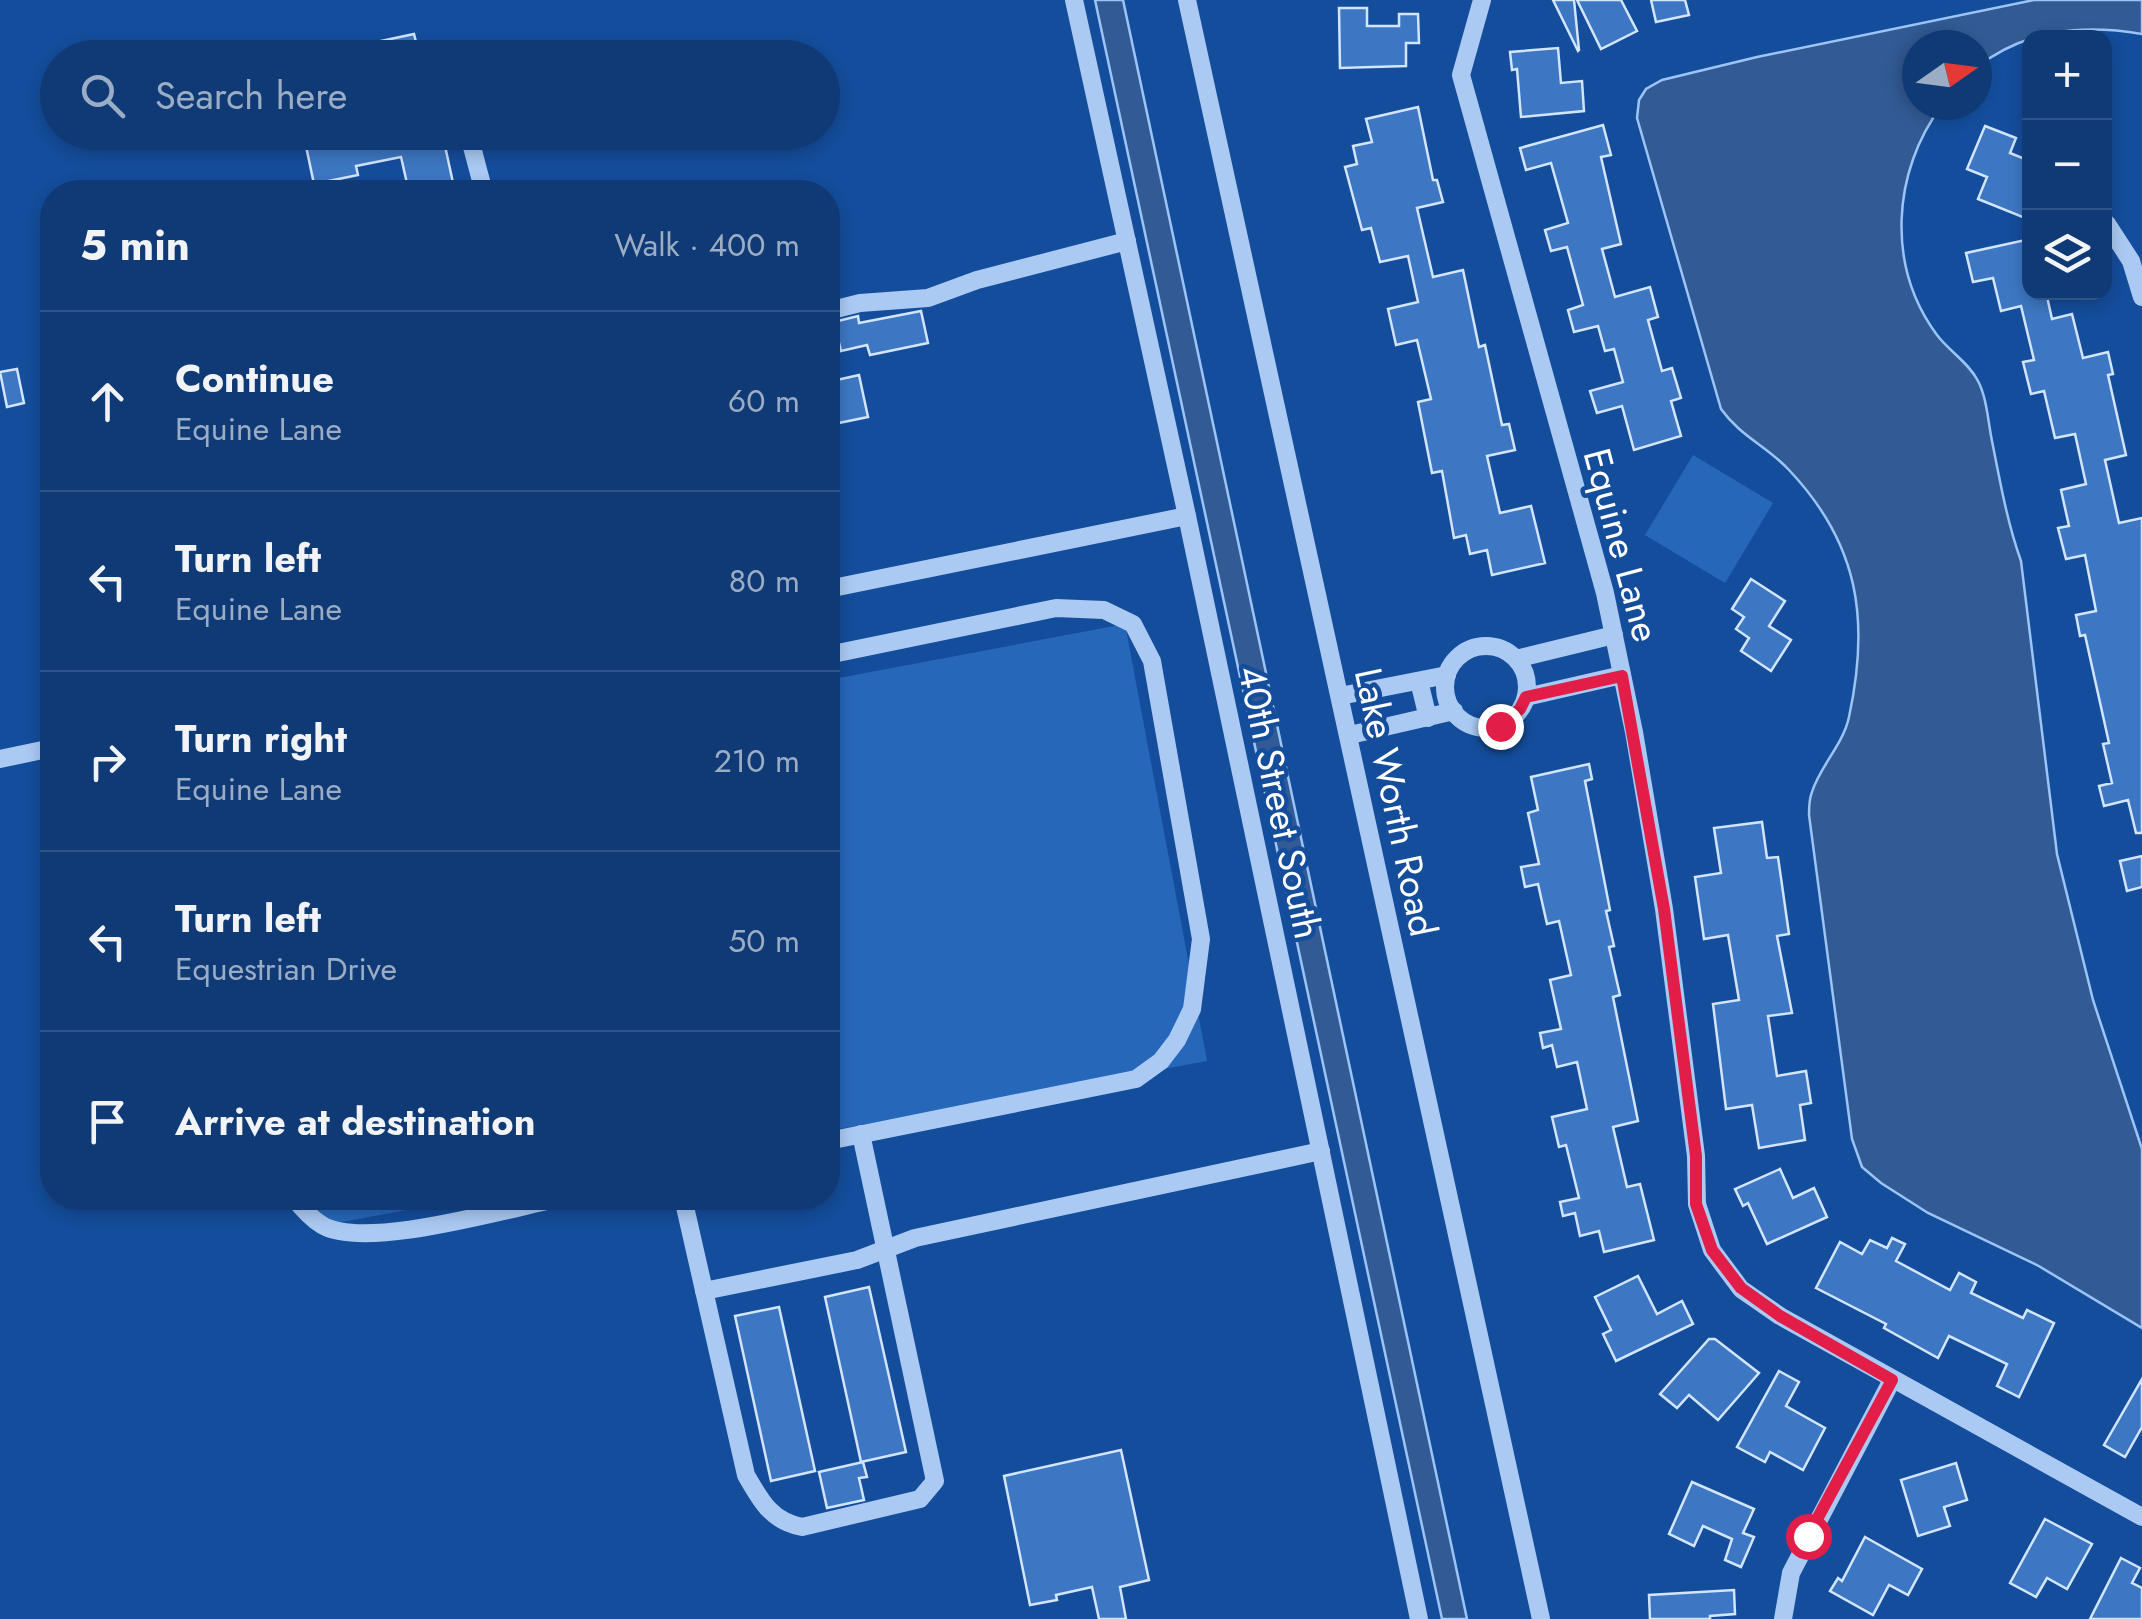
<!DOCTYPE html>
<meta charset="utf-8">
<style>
:root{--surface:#0f3a75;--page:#18417a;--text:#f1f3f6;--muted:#9badc5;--line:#2f5487}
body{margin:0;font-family:Jost,sans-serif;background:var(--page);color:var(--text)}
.controls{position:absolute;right:30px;top:30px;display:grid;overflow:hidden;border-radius:20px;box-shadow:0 5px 15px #0003}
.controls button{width:90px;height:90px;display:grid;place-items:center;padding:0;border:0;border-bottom:2px solid var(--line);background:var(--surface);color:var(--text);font:50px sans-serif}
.compass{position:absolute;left:1902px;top:30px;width:90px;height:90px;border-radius:50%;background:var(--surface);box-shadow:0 5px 15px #0003;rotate:76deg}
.stop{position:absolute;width:30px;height:30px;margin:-22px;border:8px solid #e11d48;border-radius:50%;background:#fff}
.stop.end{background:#e11d48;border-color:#fff;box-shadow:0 2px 10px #0008}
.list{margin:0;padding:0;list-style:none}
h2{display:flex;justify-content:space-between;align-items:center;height:130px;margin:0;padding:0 40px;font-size:42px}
h2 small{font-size:32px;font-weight:400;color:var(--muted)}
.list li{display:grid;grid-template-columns:65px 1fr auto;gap:30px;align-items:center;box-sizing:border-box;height:180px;padding:0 40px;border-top:2px solid var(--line)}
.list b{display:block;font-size:38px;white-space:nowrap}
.list p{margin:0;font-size:32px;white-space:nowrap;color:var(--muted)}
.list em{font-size:32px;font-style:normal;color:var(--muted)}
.icon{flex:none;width:55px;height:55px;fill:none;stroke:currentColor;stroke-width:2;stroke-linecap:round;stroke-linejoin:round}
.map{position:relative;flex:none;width:2142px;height:1619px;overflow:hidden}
.search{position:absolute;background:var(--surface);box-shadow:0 5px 15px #0003;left:40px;top:40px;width:800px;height:110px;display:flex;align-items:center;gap:25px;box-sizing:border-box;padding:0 35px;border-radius:55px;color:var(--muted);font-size:38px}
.panel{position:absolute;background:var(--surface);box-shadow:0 5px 15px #0003;left:40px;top:180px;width:800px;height:1030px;border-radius:40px}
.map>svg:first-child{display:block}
.green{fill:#2767ba}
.water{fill:#325b95;stroke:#9cc4f6;stroke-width:2.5}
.building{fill:#3d77c3;stroke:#d2e5fd;stroke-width:2.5}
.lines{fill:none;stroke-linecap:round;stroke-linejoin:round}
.minor{stroke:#aacaf3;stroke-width:18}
.route{stroke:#e11d48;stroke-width:12}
.labels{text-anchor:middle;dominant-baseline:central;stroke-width:9;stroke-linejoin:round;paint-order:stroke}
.street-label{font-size:38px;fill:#fff;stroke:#144d9c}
</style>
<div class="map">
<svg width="2142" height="1619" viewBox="0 0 2142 1619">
<rect width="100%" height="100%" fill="#144d9c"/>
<!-- green -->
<g class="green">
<polygon points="1693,455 1773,503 1725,583 1645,535"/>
<polygon points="1125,624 1207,1061 828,1131 828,680"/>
<polygon points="303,1198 473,1198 309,1228"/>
</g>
<!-- water -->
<g class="water">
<polygon points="1095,0 1123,0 1467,1619 1442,1619"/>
<path d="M2034 0H2142V34C2083 24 2026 29 1977 67V45H1917V105H1942C1892 172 1886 266 1937 335 1949 351 1969 363 1978 381 1987 398 1988 422 1992 441 2000 481 2007 522 2021 561L2057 854 2093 1000 2142 1149V1328L2037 1265 1928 1213 1881 1183 1862 1167 1852 1139 1809 815C1809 808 1809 799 1812 792 1820 766 1843 745 1849 717 1870 620 1859 544 1789 470 1767 446 1741 437 1721 409L1637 118 1639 100 1646 89 1662 80 1757 57Z"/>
</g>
<!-- building -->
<g class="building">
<polygon points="1553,0 1574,0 1579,50 1578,51"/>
<polygon points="1577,0 1621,0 1637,31 1601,49"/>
<polygon points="1651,0 1685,0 1689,15 1656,22"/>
<polygon points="1339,8 1367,8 1367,26 1399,26 1399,14 1418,14 1419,43 1406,43 1406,66 1340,68"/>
<polygon points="414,34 420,58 385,58 381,41"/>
<polygon points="1558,48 1561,83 1582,81 1584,111 1521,117 1517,69 1512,70 1510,52"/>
<polygon points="1418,107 1433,180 1437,180 1443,202 1417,208 1433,277 1463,270 1479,347 1485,345 1502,425 1509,424 1515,450 1487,456 1500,513 1531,506 1545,563 1492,575 1487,550 1470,554 1466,535 1454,538 1442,471 1432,473 1418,402 1431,399 1417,340 1396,345 1388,309 1418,302 1408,256 1380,262 1371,228 1362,230 1345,167 1357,164 1353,146 1372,142 1366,119"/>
<polygon points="1603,125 1611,155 1601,157 1621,244 1602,249 1615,297 1650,287 1658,317 1648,320 1662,371 1672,368 1681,398 1671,401 1681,436 1634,450 1622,406 1597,413 1590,391 1623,382 1614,349 1605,351 1598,326 1574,332 1568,310 1583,305 1567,247 1551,251 1545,230 1568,223 1551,163 1526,170 1520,148"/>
<polygon points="1985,126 2016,138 2010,153 2030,161 2030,207 2025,218 1978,199 1987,177 1967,169"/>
<polygon points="303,132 442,132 455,192 409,192 401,157 356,166 358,175 314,184"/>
<polygon points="2030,239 2030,292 2046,292 2052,319 2072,314 2083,358 2108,352 2113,374 2108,375 2126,455 2105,460 2119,523 2142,518 2142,833 2136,833 2128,800 2104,806 2099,786 2112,783 2103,744 2109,743 2085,635 2080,636 2076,615 2096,611 2085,555 2066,559 2058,528 2069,526 2061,490 2086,484 2075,434 2055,438 2044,391 2031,394 2023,362 2034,360 2021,306 2001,311 1993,278 1973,282 1966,253"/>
<polygon points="921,311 928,343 870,355 867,345 841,351 834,322 858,316 859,323"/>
<polygon points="17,369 24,403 7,407 0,372"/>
<polygon points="859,375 868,417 834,424 828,382"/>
<polygon points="1751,579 1785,601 1769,626 1791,640 1771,671 1741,651 1749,638 1736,629 1744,617 1732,609"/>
<polygon points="1589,764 1592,779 1585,781 1610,910 1606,911 1614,946 1609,947 1620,995 1613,997 1638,1121 1613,1127 1627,1187 1640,1184 1654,1240 1604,1252 1599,1231 1580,1236 1575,1213 1563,1216 1560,1202 1579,1198 1566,1145 1559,1147 1552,1117 1587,1109 1577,1062 1557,1067 1552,1045 1543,1048 1540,1033 1561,1029 1550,980 1571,975 1559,921 1547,924 1538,884 1525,887 1521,867 1539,864 1528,813 1538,810 1531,777"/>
<polygon points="1762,822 1767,858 1778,857 1789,934 1777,936 1792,1013 1768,1016 1777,1076 1806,1071 1811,1103 1800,1105 1805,1140 1759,1148 1752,1105 1726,1109 1713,1004 1739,1000 1728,935 1704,939 1695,877 1721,873 1714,828"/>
<polygon points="2142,856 2142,887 2127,891 2120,861"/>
<polygon points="1780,1169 1793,1198 1814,1188 1827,1217 1767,1244 1748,1203 1743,1206 1735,1189"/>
<polygon points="1892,1238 1905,1244 1896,1261 1950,1290 1959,1273 1976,1282 1971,1293 2023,1318 2027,1310 2054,1323 2019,1397 1997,1386 2007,1364 1949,1336 1938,1358 1884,1328 1886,1324 1816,1288 1840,1242 1862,1254 1870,1240 1887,1248"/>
<polygon points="1638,1276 1657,1314 1682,1301 1693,1324 1616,1361 1603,1334 1611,1330 1595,1297"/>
<polygon points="869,1287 906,1452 861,1462 825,1297"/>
<polygon points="779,1307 815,1471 771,1481 735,1316"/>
<polygon points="1709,1339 1715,1339 1759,1373 1718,1420 1689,1395 1677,1408 1660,1394"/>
<polygon points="1779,1371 1799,1382 1786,1406 1825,1428 1803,1470 1770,1452 1765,1462 1737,1447"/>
<polygon points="2142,1379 2142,1427 2125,1457 2104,1445"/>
<polygon points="1121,1450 1149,1580 1120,1587 1126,1619 1099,1619 1092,1587 1056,1595 1057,1600 1030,1605 1004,1476"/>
<polygon points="863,1462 867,1477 859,1478 864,1500 827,1508 819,1472"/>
<polygon points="1956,1463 1967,1500 1944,1507 1950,1526 1918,1536 1901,1480"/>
<polygon points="1692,1482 1754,1509 1743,1533 1754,1537 1741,1567 1725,1560 1732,1539 1703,1526 1694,1546 1669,1534"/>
<polygon points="2045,1519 2092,1544 2067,1589 2047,1578 2036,1597 2010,1583"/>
<polygon points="1865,1537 1922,1569 1908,1595 1889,1585 1873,1615 1830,1591 1838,1578 1842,1581"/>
<polygon points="2121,1558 2140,1568 2132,1583 2142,1588 2142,1619 2090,1619"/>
<polygon points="1734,1590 1735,1614 1710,1616 1710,1619 1650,1619 1649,1595"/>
</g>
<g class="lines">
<!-- minor -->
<g class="minor">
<polyline points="1074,0 1187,516 1419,1619"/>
<polyline points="1187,0 1541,1619"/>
<polyline points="1482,0 1461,75 1605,593 1634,732 1664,909 1696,1156 1697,1204 1712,1250 1741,1289 1780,1316 2142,1517"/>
<polyline points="468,132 484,192"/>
<polyline points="2107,224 2131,261 2142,297"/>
<polyline points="828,311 860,303 928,298 977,280 1127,241"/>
<polyline points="828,589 1187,516"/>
<circle cx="1486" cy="687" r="41"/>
<polyline points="828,655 1056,608 1104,610 1133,624 1152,661 1201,939 1192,1009 1177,1040 1161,1061 1136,1079 828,1141"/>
<polyline points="1516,659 1614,635"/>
<polyline points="1419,681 1428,718"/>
<polyline points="1340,696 1447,675"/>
<polyline points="1526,697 1622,675"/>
<polyline points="1350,735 1454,711"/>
<polyline points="0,759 52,748"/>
<path d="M294 1198C301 1207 312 1219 322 1225 365 1251 509 1208 561 1198"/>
<path d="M683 1198 746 1475C761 1501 771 1521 802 1527L920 1499 935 1481 861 1134"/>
<polyline points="704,1291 857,1260 915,1238 1321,1151"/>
<polyline points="1783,1619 1791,1573 1892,1380"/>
</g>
</g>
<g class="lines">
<!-- route -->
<polyline class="route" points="1500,726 1520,709 1526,697 1622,676 1664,909 1696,1156 1696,1204 1712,1250 1741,1288 1780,1316 1892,1380 1808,1536"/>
</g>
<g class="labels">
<!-- street labels -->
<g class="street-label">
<text transform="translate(1622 545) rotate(75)">Equine Lane</text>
<text transform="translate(1280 802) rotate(78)">40th Street South</text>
<text transform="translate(1396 802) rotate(78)">Lake Worth Road</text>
</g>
</g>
</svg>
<div class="controls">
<button>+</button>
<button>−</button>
<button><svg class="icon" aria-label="layers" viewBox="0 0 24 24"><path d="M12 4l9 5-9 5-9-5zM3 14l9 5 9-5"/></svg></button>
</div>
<svg class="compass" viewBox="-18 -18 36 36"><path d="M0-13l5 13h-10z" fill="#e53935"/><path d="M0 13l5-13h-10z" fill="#9badc5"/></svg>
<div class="stop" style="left:1808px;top:1536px"></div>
<div class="stop end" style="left:1500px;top:726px"></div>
<div class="search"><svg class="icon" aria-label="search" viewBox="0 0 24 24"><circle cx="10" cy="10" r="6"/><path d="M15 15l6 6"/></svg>Search here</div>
<section class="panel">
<h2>5 min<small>Walk · 400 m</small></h2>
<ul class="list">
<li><svg class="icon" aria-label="ahead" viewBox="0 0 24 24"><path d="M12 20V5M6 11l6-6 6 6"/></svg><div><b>Continue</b><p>Equine Lane</p></div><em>60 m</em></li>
<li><svg class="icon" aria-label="left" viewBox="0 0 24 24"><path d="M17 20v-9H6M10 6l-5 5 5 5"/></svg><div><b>Turn left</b><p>Equine Lane</p></div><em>80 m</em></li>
<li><svg class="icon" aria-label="right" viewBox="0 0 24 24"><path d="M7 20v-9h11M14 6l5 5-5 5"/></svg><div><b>Turn right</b><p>Equine Lane</p></div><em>210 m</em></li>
<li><svg class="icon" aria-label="left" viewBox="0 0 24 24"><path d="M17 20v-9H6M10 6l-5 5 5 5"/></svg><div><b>Turn left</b><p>Equestrian Drive</p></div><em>50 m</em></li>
<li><svg class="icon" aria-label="arrive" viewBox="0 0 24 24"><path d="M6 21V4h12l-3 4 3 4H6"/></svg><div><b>Arrive at destination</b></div></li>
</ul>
</section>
</div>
